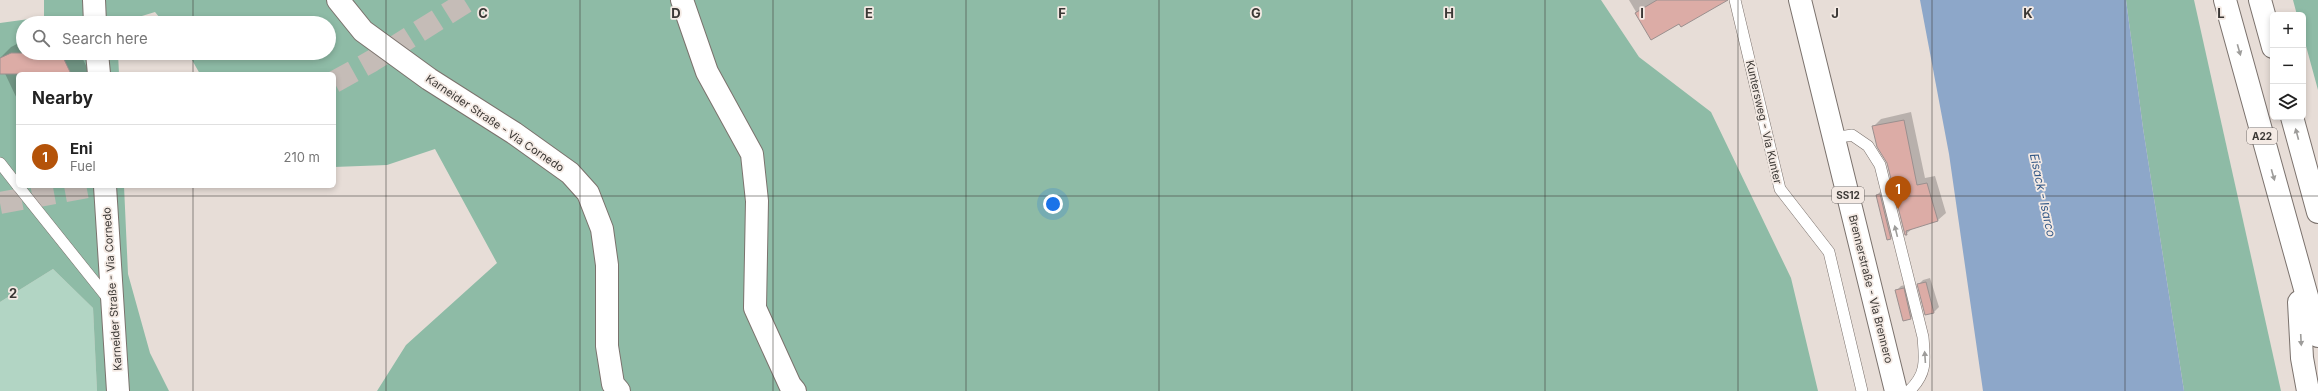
<!DOCTYPE html>
<meta charset="utf-8">
<style>
:root{--surface:#fff;--page:#f6f6f6;--text:#222;--muted:#767676;--line:#e0e0e0;--accent:#b45309}
body{margin:0;font-family:Inter,sans-serif;background:var(--page);color:var(--text)}
.controls{position:absolute;right:12px;top:12px;display:grid;overflow:hidden;border-radius:6px;box-shadow:0 2px 6px #0003}
.controls button{width:36px;height:36px;display:grid;place-items:center;padding:0;border:0;border-bottom:1px solid var(--line);background:var(--surface);color:var(--text);font:20px sans-serif}
.you{position:absolute;left:1053px;top:204px;width:14px;height:14px;margin:-10px;border:3px solid #fff;border-radius:50%;background:#1a73e8;box-shadow:0 0 0 6px #1a73e833}
.badge{display:grid;place-items:center;width:26px;height:26px;border-radius:50%;background:var(--accent);color:#fff;font-size:13px;font-weight:700}
.pin{position:absolute;translate:-50% -33px;filter:drop-shadow(0 1px 2px #0008)}
.pin::after{content:'';position:absolute;top:21px;width:14px;height:12px;background:inherit;clip-path:polygon(0 0,100% 0,50% 100%)}
.list{margin:0;padding:0;list-style:none}
h2{display:flex;justify-content:space-between;align-items:center;height:52px;margin:0;padding:0 16px;font-size:17px}
h2 small{font-size:13px;font-weight:400;color:var(--muted)}
.list li{display:grid;grid-template-columns:26px 1fr auto;gap:12px;align-items:center;box-sizing:border-box;height:64px;padding:0 16px;border-top:1px solid var(--line)}
.list b{display:block;font-size:15px;white-space:nowrap}
.list p{margin:0;font-size:13px;white-space:nowrap;color:var(--muted)}
.list em{font-size:13px;font-style:normal;color:var(--muted)}
.icon{flex:none;width:22px;height:22px;fill:none;stroke:currentColor;stroke-width:2;stroke-linecap:round;stroke-linejoin:round}
.map{position:relative;flex:none;width:2318px;height:391px;overflow:hidden}
.search{position:absolute;background:var(--surface);box-shadow:0 2px 6px #0003;left:16px;top:16px;width:320px;height:44px;display:flex;align-items:center;gap:10px;box-sizing:border-box;padding:0 14px;border-radius:22px;color:var(--muted);font-size:15px}
.panel{position:absolute;background:var(--surface);box-shadow:0 2px 6px #0003;left:16px;top:72px;width:320px;height:116px;border-radius:6px}
.map>svg:first-child{display:block}
.green{fill:#b2d5c4}
.forest{fill:#8ebba6}
.water{fill:#8da7c9}
.shadow{fill:#0003}
.building{fill:#dcaca6;stroke:#9b908f}
.lines{fill:none;stroke-linecap:round;stroke-linejoin:round}
.primary-tunnel{stroke:#c5bcb7;stroke-width:22;stroke-dasharray:22 11;stroke-linecap:butt}
.service-casing{stroke:#7b726d;stroke-width:12}
.tertiary-casing{stroke:#7b726d;stroke-width:24}
.primary-casing{stroke:#7b726d;stroke-width:24}
.motorway-casing{stroke:#7b726d;stroke-width:24}
.service{stroke:#fff;stroke-width:11}
.tertiary{stroke:#fff;stroke-width:22}
.primary{stroke:#fff;stroke-width:22}
.motorway{stroke:#fff;stroke-width:22}
.oneway{fill:#9d9c9a}
.grid{fill:none;stroke:#3b3835;stroke-width:1;stroke-opacity:0.55}
.labels{text-anchor:middle;dominant-baseline:central;stroke-width:3.5;stroke-linejoin:round;paint-order:stroke}
.shield{fill:#f4eae4;stroke:#726d6a;stroke-width:1}
.shield-label{font-size:10px;font-weight:bold;fill:#3b3835}
.street-label{font-size:11px;fill:#3b3835;stroke:#f4eae4}
.water-label{font-size:12px;font-style:italic;fill:#345987;stroke:#f4eae4}
.grid-label{font-size:13px;text-anchor:middle;font-weight:bold;fill:#3b3835;stroke:#f4eae4;stroke-width:3.5;stroke-linejoin:round;paint-order:stroke}
</style>
<div class="map">
<svg width="2318" height="391" viewBox="0 0 2318 391">
<rect width="100%" height="100%" fill="#e7ddd7"/>
<!-- green -->
<polygon class="green" points="53,269 93,308 97,391 0,391 0,302"/>
<!-- forest -->
<g class="forest">
<polygon points="44,0 1601,0 1639,57 1711,112 1791,278 1818,391 377,391 406,345 497,263 435,149 387,165 334,167 334,74 200,74 188,53 329,53 329,23 164,23 155,12 119,23 23,23 23,53 118,53 119,74 18,74 18,186 124,186 128,274 150,353 169,391 97,391 93,308 53,269 0,302 0,23 44,17"/>
<polygon points="2126,0 2194,0 2281,391 2184,391 2143,128"/>
<polygon points="2293,0 2318,0 2318,90 2303,35 2303,15 2297,15"/>
</g>
<!-- water -->
<polygon class="water" points="1920,0 2126,0 2143,128 2184,391 1983,391 1949,154"/>
<!-- shadow -->
<g class="shadow">
<polygon points="1629,0 1721,0 1652,39"/>
<polygon points="23,41 23,53 80,53 90,74 18,74 18,101 0,63 0,58 11,47"/>
<polygon points="1911,112 1925,178 1935,176 1946,213 1938,220 1913,228 1906,234 1888,163 1873,127 1881,119"/>
<polygon points="1882,190 1896,233 1891,238 1877,195"/>
<polygon points="1930,278 1939,307 1934,312 1918,285 1923,280"/>
<polygon points="1908,284 1916,313 1911,318 1896,291 1901,286"/>
</g>
<!-- building -->
<g class="building">
<polygon points="1657,0 1728,0 1681,27 1679,24 1651,40 1635,13"/>
<polygon points="11,53 61,53 71,74 0,74 0,58"/>
<polygon points="1904,120 1917,185 1927,183 1938,221 1906,231 1907,235 1905,235 1887,163 1877,147 1872,126"/>
<polygon points="1880,194 1891,239 1887,240 1876,195"/>
<polygon points="1926,282 1934,313 1925,315 1917,284"/>
<polygon points="1904,288 1911,319 1903,321 1895,290"/>
</g>
<g class="lines">
<!-- primary-tunnel -->
<g class="primary-tunnel">
<polyline points="334,82 372,61 469,0"/>
<polyline points="0,203 93,186"/>
</g>
<defs>
<g id="service">
<polyline points="1735,0 1780,189 1829,252 1862,391"/>
<path d="M1834 138 1852 135 1868 146 1880 165 1923 337C1925 361 1927 374 1909 391"/>
<polyline points="0,163 18,186"/>
<polyline points="18,186 110,301"/>
</g>
<g id="tertiary">
<polyline points="94,0 95,23"/>
<polyline points="338,0 363,31 429,79 514,133 570,173 588,193 602,229 607,265 607,346 613,384 619,391"/>
<polyline points="682,0 707,72 752,154 757,201 755,308 790,385 795,391"/>
<polyline points="97,53 99,74"/>
<polyline points="105,186 118,391"/>
</g>
<polyline id="primary" points="1800,0 1896,391"/>
<g id="motorway">
<polyline points="2225,0 2318,336"/>
<polyline points="2260,0 2273,47"/>
<polyline points="2292,117 2318,212"/>
<polyline points="2299,302 2302,358 2308,391"/>
</g>
</defs>
<!-- service casing -->
<use href="#service" class="service-casing"/>
<!-- tertiary casing -->
<use href="#tertiary" class="tertiary-casing"/>
<!-- primary casing -->
<use href="#primary" class="primary-casing"/>
<!-- motorway casing -->
<use href="#motorway" class="motorway-casing"/>
<!-- service -->
<use href="#service" class="service"/>
<!-- tertiary -->
<use href="#tertiary" class="tertiary"/>
<!-- primary -->
<use href="#primary" class="primary"/>
<!-- motorway -->
<use href="#motorway" class="motorway"/>
</g>
<!-- one-way arrows -->
<defs><path id="oneway-solid" d="M-6-.8H1V-3.2L6.5 0L1 3.2V.8H-6Z"/></defs>
<g class="oneway">
<use href="#oneway-solid" transform="translate(2239 50) rotate(74)"/>
<use href="#oneway-solid" transform="translate(2297 134) rotate(-105)"/>
<use href="#oneway-solid" transform="translate(2273 175) rotate(74)"/>
<use href="#oneway-solid" transform="translate(1896 231) rotate(-104)"/>
<use href="#oneway-solid" transform="translate(2301 340) rotate(87)"/>
<use href="#oneway-solid" transform="translate(1925 357) rotate(-94)"/>
</g>
<!-- grid -->
<path class="grid" d="M193 0V23M386 0V391M580 0V391M773 0V391M966 0V391M1159 0V391M1352 0V391M1545 0V391M1738 0V391M1932 0V391M2125 0V391M193 53V74M193 186V391M0 196H2318"/>
<g class="labels">
<!-- shield labels -->
<g class="shield">
<rect x="2247" y="128" width="30" height="16" rx="3"/>
<rect x="1832" y="187" width="32" height="16" rx="3"/>
</g>
<g class="shield-label">
<text x="2262" y="136">A22</text>
<text x="1848" y="195">SS12</text>
</g>
<!-- street labels -->
<g class="street-label">
<text transform="translate(1764 122) rotate(77)">Kuntersweg - Via Kunter</text>
<text transform="translate(495 123) rotate(34)">Karneider Straße - Via Cornedo</text>
<text transform="translate(112 289) rotate(-94)">Karneider Straße - Via Cornedo</text>
<text transform="translate(1871 289) rotate(76)">Brennerstraße - Via Brennero</text>
</g>
<!-- water labels -->
<g class="water-label">
<text transform="translate(2043 195) rotate(78)">Eisack - Isarco</text>
</g>
</g>
<g class="grid-label">
<text x="483" y="18">C</text>
<text x="676" y="18">D</text>
<text x="869" y="18">E</text>
<text x="1062" y="18">F</text>
<text x="1256" y="18">G</text>
<text x="1449" y="18">H</text>
<text x="1642" y="18">I</text>
<text x="1835" y="18">J</text>
<text x="2028" y="18">K</text>
<text x="2221" y="18">L</text>
<text x="13" y="298">2</text>
</g>
</svg>
<div class="controls">
<button>+</button>
<button>−</button>
<button><svg class="icon" aria-label="layers" viewBox="0 0 24 24"><path d="M12 4l9 5-9 5-9-5zM3 14l9 5 9-5"/></svg></button>
</div>
<div class="you"></div>
<div class="pin badge" style="left:1898px;top:209px">1</div>
<div class="search"><svg class="icon" aria-label="search" viewBox="0 0 24 24"><circle cx="10" cy="10" r="6"/><path d="M15 15l6 6"/></svg>Search here</div>
<section class="panel">
<h2>Nearby<small></small></h2>
<ul class="list">
<li><span class="badge">1</span><div><b>Eni</b><p>Fuel</p></div><em>210 m</em></li>
</ul>
</section>
</div>
